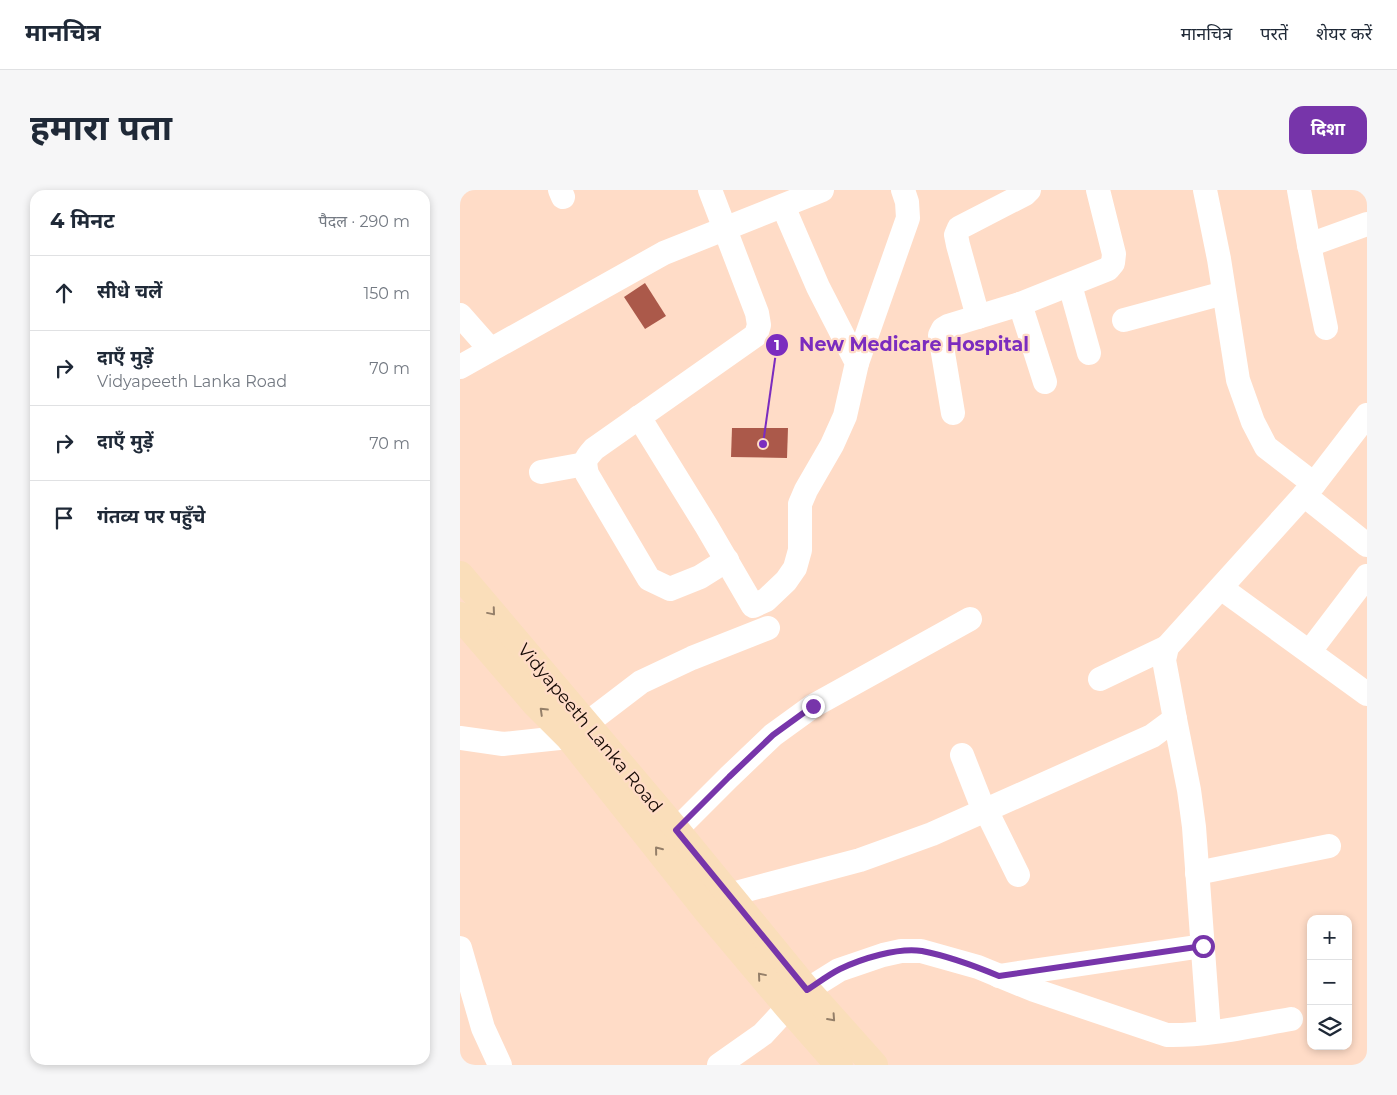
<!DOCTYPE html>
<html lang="hi">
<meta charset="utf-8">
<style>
:root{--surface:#fff;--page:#f6f6f7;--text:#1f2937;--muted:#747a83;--line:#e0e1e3;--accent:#7735aa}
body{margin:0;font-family:Montserrat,"Noto Sans Devanagari",sans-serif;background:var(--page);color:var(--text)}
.controls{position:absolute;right:15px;bottom:15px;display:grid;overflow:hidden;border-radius:10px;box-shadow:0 2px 8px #0003}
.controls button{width:45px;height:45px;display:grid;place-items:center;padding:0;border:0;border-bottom:1px solid var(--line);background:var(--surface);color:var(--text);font:25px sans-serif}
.stop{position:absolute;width:15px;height:15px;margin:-11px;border:4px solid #7735aa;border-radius:50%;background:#fff}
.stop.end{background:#7735aa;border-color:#fff;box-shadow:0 1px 5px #0008}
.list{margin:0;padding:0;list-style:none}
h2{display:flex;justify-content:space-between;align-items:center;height:65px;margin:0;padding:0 20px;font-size:21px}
h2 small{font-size:16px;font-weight:400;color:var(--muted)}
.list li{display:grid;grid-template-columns:32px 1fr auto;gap:15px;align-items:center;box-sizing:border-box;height:75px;padding:0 20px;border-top:1px solid var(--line)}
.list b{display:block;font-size:19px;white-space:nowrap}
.list p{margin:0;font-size:16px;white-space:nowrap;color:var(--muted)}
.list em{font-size:16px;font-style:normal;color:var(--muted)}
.icon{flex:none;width:28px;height:28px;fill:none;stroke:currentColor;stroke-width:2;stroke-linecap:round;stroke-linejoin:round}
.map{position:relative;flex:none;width:907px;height:875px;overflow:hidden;border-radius:15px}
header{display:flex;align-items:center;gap:30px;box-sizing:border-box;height:70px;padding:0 25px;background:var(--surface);border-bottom:1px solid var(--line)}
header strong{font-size:24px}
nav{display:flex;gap:28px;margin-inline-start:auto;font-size:18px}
.intro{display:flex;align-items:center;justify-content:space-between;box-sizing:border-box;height:120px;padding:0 30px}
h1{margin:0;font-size:35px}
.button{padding:12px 22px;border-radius:15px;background:var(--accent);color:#fff;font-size:18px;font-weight:700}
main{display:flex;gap:30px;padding:0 30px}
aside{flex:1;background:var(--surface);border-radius:15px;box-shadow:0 2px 8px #0003}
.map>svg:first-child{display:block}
.building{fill:#ab594a}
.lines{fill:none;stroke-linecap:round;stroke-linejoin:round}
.minor{stroke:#fff;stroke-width:24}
.major{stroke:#fadeba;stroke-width:28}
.oneway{stroke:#947f69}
.route{stroke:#7735aa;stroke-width:6}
.labels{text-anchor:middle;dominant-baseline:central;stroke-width:4.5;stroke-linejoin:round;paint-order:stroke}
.street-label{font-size:18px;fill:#170b05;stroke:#ffdcc7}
.leader{fill:none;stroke:#7b2cbf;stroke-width:2}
.callout-dot{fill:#7b2cbf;stroke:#ffdcc7;stroke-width:2}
.mark-label{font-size:15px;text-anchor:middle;font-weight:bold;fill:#fff}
.callout-label{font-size:19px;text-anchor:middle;font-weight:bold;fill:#7b2cbf;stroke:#ffdcc7;stroke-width:4.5;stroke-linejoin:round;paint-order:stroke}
</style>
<header>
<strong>मानचित्र</strong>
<nav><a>मानचित्र</a><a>परतें</a><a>शेयर करें</a></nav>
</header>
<div class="intro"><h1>हमारा पता</h1><a class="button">दिशा</a></div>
<main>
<aside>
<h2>4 मिनट<small>पैदल · 290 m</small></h2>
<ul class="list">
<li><svg class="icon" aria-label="ahead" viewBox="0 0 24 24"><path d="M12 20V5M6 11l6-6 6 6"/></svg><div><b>सीधे चलें</b></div><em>150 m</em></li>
<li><svg class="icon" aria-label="right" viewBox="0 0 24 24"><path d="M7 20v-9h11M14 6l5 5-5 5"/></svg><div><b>दाएँ मुड़ें</b><p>Vidyapeeth Lanka Road</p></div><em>70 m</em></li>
<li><svg class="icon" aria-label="right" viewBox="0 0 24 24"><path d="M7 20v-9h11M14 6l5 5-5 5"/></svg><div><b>दाएँ मुड़ें</b></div><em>70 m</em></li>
<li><svg class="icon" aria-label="arrive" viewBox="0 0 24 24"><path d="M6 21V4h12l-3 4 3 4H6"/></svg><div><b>गंतव्य पर पहुँचे</b></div></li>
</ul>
</aside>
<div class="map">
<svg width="907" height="875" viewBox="0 0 907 875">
<rect width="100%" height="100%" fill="#ffdcc7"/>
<!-- building -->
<g class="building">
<polygon points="185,93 206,126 185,139 164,107"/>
<polygon points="272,238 328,238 327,268 271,267"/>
</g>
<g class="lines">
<!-- minor -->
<g class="minor">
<polyline points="100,0 103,7"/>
<path d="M250 0 297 123 299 135 296 145 134 259C125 269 124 270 127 284L189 389 210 399 240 387 267 370"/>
<polyline points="745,0 759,69 778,190 793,232 806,257 854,294"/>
<polyline points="839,0 849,55 907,34"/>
<polyline points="849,55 866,138"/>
<polyline points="610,95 629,163"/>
<polyline points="560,114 585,192"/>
<polyline points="0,125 30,159"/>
<polyline points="518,127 498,55 496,45 499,38 565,4 569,0"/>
<polyline points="664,130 764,103"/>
<polyline points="397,173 448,28 447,12 443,0"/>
<polyline points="0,177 204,63 362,0"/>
<polyline points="493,223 480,145 483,139 488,136 560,114 648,79 653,73 654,64 638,0"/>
<polyline points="179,227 247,337 293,416 306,410 326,391 335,378 340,360 340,314 346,300 372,255 385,226 397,173 358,97 323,16"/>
<polyline points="81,282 125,274"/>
<polyline points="844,305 907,355"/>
<polyline points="761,398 907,504"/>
<polyline points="850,461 907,386"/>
<polyline points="640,489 707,457"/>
<polyline points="715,529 729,600 734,637 749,842"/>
<polyline points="0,548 43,554 109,547 181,492 232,468 308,438"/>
<polyline points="502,565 524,621"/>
<polyline points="526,620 558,685"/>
<polyline points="216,640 269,587 313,545 353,516 510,429"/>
<polyline points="737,683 869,656"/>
<polyline points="268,705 400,670 472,644 692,546 715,529 704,470 707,457 854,294 907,225"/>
<polyline points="0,758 23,838 40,875"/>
<polyline points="539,786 743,756"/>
<path d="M259 875 303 844 328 817 347 800 379 780 423 765 441 761H461L518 777 574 800 707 845C748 846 790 836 831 829"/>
</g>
<!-- major -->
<g class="major">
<polyline points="0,385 216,640 347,800 414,875"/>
<polyline points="0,426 75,513 109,547 248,722 328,817 379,875"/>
</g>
</g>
<!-- one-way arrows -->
<defs><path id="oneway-chevron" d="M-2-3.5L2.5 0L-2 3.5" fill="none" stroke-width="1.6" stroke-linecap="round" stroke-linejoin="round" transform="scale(1.25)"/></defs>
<g class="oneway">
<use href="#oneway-chevron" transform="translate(32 422) rotate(50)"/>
<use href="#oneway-chevron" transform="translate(83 521) rotate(-136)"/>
<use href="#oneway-chevron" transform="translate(198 660) rotate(-129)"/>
<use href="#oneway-chevron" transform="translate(301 786) rotate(-130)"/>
<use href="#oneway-chevron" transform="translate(372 828) rotate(48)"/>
</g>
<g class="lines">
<!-- route -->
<path class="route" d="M353 516 313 545 269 587 216 640 347 800C358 793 368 785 380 779 401 769 438 757 462 761 488 766 515 776 539 786L743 756"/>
</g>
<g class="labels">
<!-- street labels -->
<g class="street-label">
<text transform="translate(130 538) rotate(50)">Vidyapeeth Lanka Road</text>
</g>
</g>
<!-- callouts -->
<path class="leader" d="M303 254L317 155"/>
<g class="callout-dot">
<circle cx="303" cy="254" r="5"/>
<circle cx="317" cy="155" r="12"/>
</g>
<g class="mark-label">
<text x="317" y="160">1</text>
</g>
<g class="callout-label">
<text x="454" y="161">New Medicare Hospital</text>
</g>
</svg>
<div class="controls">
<button>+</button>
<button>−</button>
<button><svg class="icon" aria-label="layers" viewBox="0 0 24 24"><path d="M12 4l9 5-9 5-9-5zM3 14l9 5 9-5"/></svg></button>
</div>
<div class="stop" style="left:743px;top:756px"></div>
<div class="stop end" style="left:353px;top:516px"></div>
</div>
</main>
